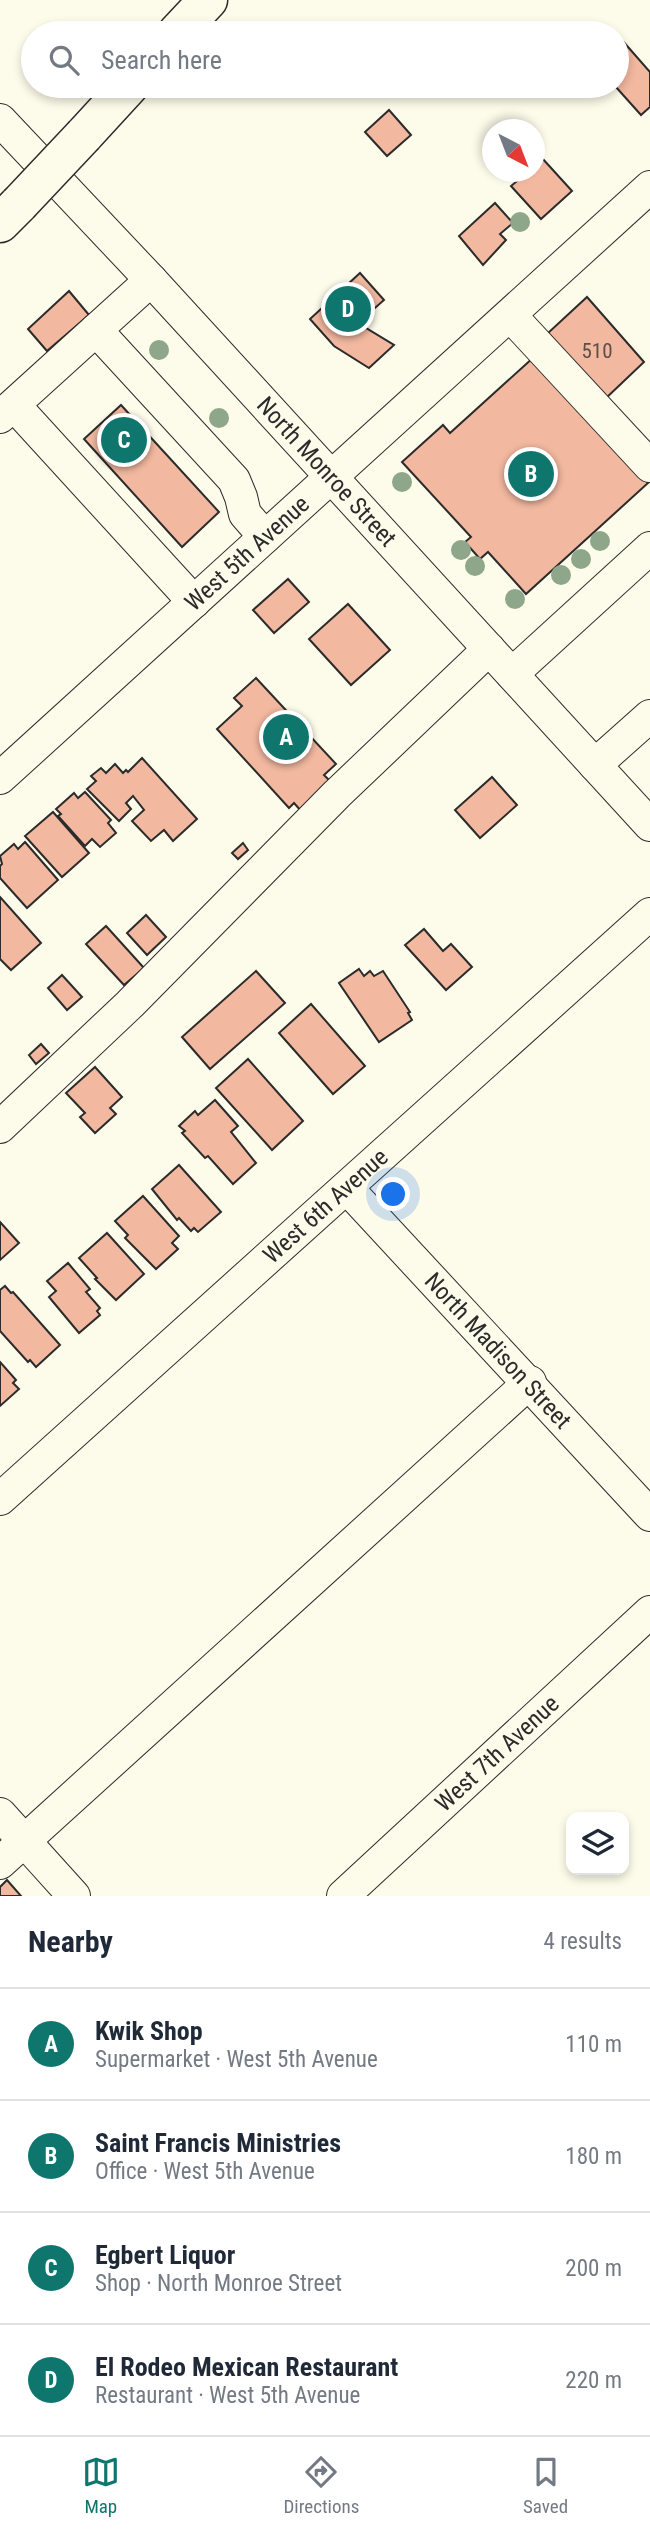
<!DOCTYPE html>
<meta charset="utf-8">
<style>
:root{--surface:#fff;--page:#f2f2f3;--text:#1f2937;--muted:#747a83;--line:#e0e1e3;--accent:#0f766e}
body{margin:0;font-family:"Roboto Condensed",sans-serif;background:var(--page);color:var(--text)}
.controls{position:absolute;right:21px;bottom:21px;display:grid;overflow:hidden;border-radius:14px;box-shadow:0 4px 10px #0003}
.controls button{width:63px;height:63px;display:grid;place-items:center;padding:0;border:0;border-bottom:2px solid var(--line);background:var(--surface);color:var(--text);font:35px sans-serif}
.compass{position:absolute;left:482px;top:119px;width:63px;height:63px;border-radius:50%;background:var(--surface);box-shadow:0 4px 10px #0003;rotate:138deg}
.you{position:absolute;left:394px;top:1195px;width:24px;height:24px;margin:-18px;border:5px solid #fff;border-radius:50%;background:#1a73e8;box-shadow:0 0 0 10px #1a73e833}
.badge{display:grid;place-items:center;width:46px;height:46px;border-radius:50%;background:var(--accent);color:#fff;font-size:23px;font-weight:700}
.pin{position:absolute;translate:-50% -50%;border:4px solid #fff;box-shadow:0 2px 7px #0006}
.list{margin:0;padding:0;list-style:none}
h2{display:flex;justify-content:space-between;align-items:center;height:91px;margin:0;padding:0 28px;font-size:30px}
h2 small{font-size:23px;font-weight:400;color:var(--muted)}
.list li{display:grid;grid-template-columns:46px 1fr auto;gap:21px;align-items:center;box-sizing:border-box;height:112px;padding:0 28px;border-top:2px solid var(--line)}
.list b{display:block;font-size:26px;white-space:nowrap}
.list p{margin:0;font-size:23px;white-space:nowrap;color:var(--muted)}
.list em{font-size:23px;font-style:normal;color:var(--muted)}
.icon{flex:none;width:38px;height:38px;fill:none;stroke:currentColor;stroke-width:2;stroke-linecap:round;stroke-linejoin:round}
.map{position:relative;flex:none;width:650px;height:1896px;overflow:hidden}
.search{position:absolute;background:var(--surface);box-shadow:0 4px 10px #0003;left:21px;right:21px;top:21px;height:77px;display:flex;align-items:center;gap:18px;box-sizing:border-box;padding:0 24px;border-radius:38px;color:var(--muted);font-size:26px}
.sheet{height:539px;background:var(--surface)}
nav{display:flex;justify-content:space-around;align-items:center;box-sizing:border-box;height:98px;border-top:2px solid var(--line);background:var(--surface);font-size:19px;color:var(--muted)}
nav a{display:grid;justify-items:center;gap:4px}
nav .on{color:var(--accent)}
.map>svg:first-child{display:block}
.building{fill:#f2b8a0;stroke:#2b2b2b;stroke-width:2}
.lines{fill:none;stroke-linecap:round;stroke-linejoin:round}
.minor-casing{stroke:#2b2b2b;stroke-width:34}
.major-casing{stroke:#2b2b2b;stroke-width:41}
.minor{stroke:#fdfbea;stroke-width:32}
.major{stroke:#fdfbea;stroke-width:38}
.major-bridge-casing{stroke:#2b2b2b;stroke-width:41;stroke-linecap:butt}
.major-bridge{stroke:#fdfbea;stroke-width:38}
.tree{fill:#8ea78a}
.labels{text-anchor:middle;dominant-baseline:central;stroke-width:5;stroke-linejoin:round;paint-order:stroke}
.number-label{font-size:21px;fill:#5d4e48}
.street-label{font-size:24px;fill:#2b2b2b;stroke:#fdfbea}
</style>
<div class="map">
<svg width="650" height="1896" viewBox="0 0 650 1896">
<rect width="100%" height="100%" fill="#fdfbea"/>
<!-- building -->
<g class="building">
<polygon points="621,39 650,72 650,107 641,115 615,86 617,86 617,43"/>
<polygon points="389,110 411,135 387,156 365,132"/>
<polygon points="542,158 572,191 541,219 511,186 528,172 534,172 534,165"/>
<polygon points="495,203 513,223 500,234 506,240 483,265 459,236"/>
<polygon points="360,273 384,300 358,323 394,345 369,368 334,346 310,319"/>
<polygon points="69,291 89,315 47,351 28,329"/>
<polygon points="587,297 644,362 604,400 548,333"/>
<polygon points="534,357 648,483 526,594 488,552 480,559 465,542 471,537 402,462 443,425 450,433"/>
<polygon points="121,405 219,512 182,547 84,439"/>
<polygon points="288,579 309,602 274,633 253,610"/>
<polygon points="348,604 390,650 351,685 309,639"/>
<polygon points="256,678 336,764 324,775 333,784 302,812 294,803 289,808 217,729 242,706 234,698"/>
<polygon points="142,758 197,819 173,841 164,830 151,841 132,821 144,810 133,796 126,803 131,809 119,821 87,789 96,781 91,776 101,768 106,773 115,764 123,773 126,770 128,772"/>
<polygon points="492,777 517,805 480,838 455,810"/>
<polygon points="85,792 111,820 108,823 116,833 100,847 92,839 85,846 58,816 61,814 56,809 74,793 78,798"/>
<polygon points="53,812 89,853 62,877 25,836"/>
<polygon points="25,842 58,880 27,908 0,878 0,866 2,864 0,856 14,844 18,849"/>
<polygon points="243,843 248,850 238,859 232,853"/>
<polygon points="0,897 41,943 11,970 0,959"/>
<polygon points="146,915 166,937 147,955 127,933"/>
<polygon points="106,926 144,968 124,985 86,944"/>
<polygon points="424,929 443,951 451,944 472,967 446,990 405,945"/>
<polygon points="359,969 364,976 370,971 374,976 383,971 410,1012 408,1013 412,1020 379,1042 339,983"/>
<polygon points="256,971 285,1003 210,1069 182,1037"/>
<polygon points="62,975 82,997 67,1010 48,988"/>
<polygon points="311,1004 365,1066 333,1094 279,1033"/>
<polygon points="41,1044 49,1053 36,1064 29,1055"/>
<polygon points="248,1059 303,1121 272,1150 216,1088"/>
<polygon points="95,1067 122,1097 110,1108 116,1114 95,1133 80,1117 85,1113 66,1093"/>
<polygon points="215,1100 238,1126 231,1132 256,1163 233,1184 208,1156 205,1158 182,1133 185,1131 179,1126 195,1111 198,1115"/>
<polygon points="179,1165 221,1212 198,1232 194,1228 191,1231 179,1218 177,1220 152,1189"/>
<polygon points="143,1196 179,1236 172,1243 178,1249 156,1269 125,1238 128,1235 115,1221"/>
<polygon points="0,1222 19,1243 0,1260"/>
<polygon points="107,1233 144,1274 116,1300 95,1279 97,1278 79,1258"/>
<polygon points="68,1263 90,1289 86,1292 100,1308 97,1311 100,1315 79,1333 49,1297 56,1291 47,1281"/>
<polygon points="5,1286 11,1293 13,1292 60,1345 36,1367 30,1360 28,1362 0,1331 0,1290"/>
<polygon points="0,1362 16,1380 13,1383 19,1389 0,1406"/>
<polygon points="7,1880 21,1896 0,1896 0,1887"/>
</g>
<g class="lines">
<defs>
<g id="minor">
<path id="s1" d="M0 120 151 280 650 825"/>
<polyline points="510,315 650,466"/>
<polyline points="96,330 234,480 241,497 245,514 265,537"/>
<polyline points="14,405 194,602"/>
<polyline points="0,417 151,280"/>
<polyline points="512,674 650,548"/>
<polyline points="595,765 650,716"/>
<path id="s2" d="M0 778 650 187"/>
<polyline points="0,1127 130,1004 337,794 489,649"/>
<path id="s3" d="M347 1188 650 1515"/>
<path id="s4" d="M0 1499 650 914"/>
<polyline points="0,1814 74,1896"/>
<polyline points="0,1863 530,1382"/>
<path id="s5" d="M343 1896 650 1612"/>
</g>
<g id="major">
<polyline points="177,33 208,0"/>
<polyline points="84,135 129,86"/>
<polyline points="0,223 19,204"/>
</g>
</defs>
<!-- minor casing -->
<use href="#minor" class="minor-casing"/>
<!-- major casing -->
<use href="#major" class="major-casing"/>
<!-- minor -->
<use href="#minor" class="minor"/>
<!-- major -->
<use href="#major" class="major"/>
<defs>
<polyline id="major-bridge" points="19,204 84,135"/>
</defs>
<!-- major-bridge casing -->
<use href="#major-bridge" class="major-bridge-casing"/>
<!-- major-bridge -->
<use href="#major-bridge" class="major-bridge"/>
</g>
<!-- trees -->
<g class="tree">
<circle cx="520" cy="222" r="10"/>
<circle cx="159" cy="350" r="10"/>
<circle cx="219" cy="418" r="10"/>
<circle cx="402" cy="482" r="10"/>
<circle cx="600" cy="541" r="10"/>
<circle cx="461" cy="550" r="10"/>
<circle cx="581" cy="559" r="10"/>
<circle cx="475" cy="566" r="10"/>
<circle cx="561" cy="575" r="10"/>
<circle cx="515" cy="599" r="10"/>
</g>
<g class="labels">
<!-- number labels -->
<g class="number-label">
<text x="597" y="351">510</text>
</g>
<!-- street labels -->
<g class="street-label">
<text stroke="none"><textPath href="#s1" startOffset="480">North Monroe Street</textPath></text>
<text stroke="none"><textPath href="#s2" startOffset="334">West 5th Avenue</textPath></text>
<text stroke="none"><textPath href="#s4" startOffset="438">West 6th Avenue</textPath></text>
<text stroke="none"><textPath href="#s3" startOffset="222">North Madison Street</textPath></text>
<text stroke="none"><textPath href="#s5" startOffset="210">West 7th Avenue</textPath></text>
</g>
</g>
</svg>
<div class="controls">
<button><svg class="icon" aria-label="layers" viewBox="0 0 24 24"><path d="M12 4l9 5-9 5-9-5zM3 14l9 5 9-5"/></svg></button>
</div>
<svg class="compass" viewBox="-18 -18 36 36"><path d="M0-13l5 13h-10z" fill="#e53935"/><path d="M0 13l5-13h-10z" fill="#747a83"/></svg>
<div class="you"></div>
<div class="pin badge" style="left:286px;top:737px">A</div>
<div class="pin badge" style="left:531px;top:474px">B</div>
<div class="pin badge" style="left:124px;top:440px">C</div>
<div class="pin badge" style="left:348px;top:309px">D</div>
<div class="search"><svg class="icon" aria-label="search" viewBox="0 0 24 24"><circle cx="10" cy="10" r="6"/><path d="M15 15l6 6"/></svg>Search here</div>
</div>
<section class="sheet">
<h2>Nearby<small>4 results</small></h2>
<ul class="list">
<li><span class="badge">A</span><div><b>Kwik Shop</b><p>Supermarket · West 5th Avenue</p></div><em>110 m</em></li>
<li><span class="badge">B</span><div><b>Saint Francis Ministries</b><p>Office · West 5th Avenue</p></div><em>180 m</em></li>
<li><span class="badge">C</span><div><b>Egbert Liquor</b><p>Shop · North Monroe Street</p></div><em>200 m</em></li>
<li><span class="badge">D</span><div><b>El Rodeo Mexican Restaurant</b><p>Restaurant · West 5th Avenue</p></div><em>220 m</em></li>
</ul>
</section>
<nav>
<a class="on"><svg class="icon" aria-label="map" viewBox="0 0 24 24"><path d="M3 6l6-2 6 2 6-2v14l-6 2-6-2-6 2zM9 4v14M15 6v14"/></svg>Map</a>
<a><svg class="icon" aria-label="directions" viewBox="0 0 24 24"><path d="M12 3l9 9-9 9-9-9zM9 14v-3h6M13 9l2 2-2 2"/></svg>Directions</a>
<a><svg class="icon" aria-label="saved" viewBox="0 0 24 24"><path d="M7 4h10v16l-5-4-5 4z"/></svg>Saved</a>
</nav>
